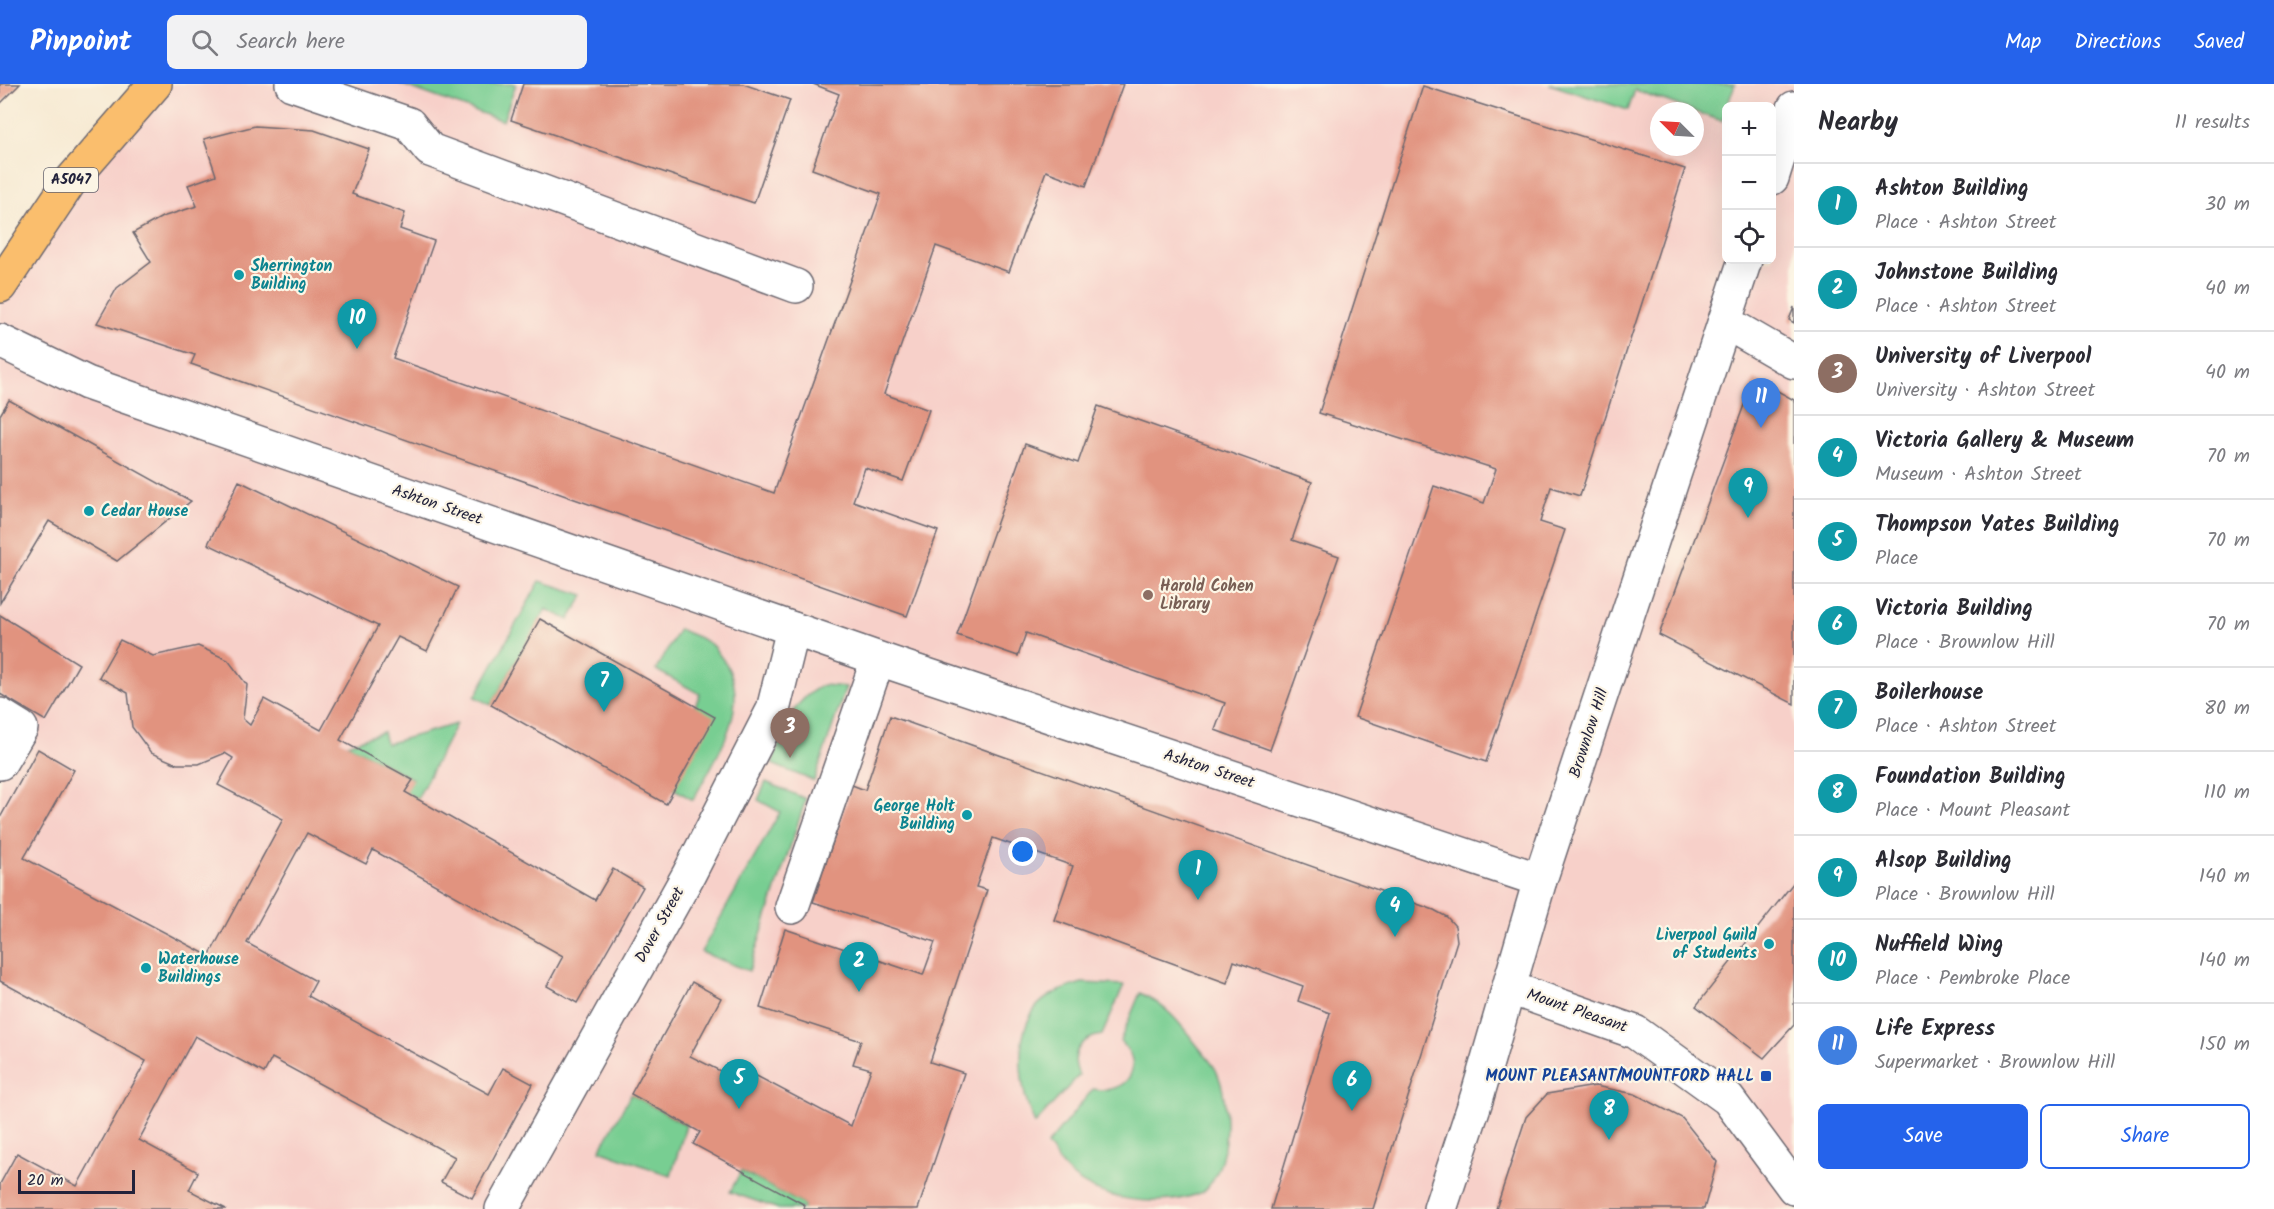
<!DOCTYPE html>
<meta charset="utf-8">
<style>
:root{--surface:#fff;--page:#f2f2f3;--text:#2b2b33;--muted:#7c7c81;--line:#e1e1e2;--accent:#2563eb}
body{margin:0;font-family:Kalam,sans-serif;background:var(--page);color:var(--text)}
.controls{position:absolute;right:18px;top:18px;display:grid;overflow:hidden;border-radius:9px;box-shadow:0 6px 24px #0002}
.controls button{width:54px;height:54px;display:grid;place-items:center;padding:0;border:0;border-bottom:2px solid var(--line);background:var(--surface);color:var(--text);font:30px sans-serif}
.compass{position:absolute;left:1650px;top:18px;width:54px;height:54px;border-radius:50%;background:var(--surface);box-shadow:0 6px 24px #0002;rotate:294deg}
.scale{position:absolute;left:18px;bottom:15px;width:117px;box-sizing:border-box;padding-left:6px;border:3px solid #22223b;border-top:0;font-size:16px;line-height:21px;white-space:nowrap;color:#22223b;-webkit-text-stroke:4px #fcf5e5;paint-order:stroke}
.you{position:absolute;left:1023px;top:768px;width:21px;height:21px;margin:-15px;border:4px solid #fff;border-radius:50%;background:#1a73e8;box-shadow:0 0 0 9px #1a73e833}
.badge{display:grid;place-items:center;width:39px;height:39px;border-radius:50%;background:var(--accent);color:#fff;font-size:20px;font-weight:700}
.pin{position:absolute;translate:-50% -50px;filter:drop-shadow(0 2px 3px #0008)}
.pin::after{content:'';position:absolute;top:32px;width:21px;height:18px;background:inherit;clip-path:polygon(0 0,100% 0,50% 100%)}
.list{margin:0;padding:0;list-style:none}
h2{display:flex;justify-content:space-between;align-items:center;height:78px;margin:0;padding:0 24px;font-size:26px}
h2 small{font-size:20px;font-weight:400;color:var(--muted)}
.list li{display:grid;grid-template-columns:39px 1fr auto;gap:18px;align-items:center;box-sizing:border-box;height:84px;padding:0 24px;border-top:2px solid var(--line)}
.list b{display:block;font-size:22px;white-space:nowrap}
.list p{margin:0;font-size:20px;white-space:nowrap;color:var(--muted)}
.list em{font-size:20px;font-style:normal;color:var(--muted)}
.actions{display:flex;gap:12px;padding:18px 24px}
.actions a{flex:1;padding:14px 0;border:2px solid var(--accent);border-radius:9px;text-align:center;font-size:21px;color:var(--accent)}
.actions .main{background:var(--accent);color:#fff}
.icon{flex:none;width:33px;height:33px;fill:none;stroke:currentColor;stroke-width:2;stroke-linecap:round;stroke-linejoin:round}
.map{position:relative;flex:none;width:1794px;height:1125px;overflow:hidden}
header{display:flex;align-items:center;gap:36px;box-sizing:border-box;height:84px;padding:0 30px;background:var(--accent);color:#fff}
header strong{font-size:28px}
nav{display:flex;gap:33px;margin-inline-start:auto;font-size:21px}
.search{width:420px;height:54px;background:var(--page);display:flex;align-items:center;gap:15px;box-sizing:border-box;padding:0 21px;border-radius:9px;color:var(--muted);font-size:22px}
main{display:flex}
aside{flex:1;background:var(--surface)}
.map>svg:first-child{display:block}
.built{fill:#f7d0c9;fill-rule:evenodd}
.green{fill:#78ce92;stroke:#4d7866;stroke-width:1.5}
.building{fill:#e1937f}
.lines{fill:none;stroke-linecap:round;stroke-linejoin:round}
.minor-casing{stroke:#6d6870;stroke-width:36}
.major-casing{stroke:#6d6870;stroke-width:36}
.minor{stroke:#fff;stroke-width:33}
.major{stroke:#fabe6d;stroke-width:33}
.culture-dot{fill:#0f9aa8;stroke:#fcf5e5;stroke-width:2}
.education-dot{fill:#8d6e63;stroke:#fcf5e5;stroke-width:2}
.transit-dot{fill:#1a4fb4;stroke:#fcf5e5;stroke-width:2}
.labels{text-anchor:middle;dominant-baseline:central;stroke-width:4.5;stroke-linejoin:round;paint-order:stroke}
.shield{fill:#fcf5e5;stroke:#63616e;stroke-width:1.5}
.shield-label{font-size:15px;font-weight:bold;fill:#22223b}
.culture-label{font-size:16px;font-weight:bold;fill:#0d838f;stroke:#fcf5e5;text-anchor:start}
.street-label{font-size:16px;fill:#22223b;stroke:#fcf5e5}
.education-label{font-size:16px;font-weight:bold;fill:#785e54;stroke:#fcf5e5;text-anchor:start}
.transit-label{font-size:16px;font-weight:bold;fill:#164399;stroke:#fcf5e5;text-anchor:end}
</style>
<header>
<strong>Pinpoint</strong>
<div class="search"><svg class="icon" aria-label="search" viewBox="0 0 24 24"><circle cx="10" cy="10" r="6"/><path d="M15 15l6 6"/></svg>Search here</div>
<nav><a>Map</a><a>Directions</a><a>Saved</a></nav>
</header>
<main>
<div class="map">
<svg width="1794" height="1125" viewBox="0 0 1794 1125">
<rect width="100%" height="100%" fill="#fcf5e5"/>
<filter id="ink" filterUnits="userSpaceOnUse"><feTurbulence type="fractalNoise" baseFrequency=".0167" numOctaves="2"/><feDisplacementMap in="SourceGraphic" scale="12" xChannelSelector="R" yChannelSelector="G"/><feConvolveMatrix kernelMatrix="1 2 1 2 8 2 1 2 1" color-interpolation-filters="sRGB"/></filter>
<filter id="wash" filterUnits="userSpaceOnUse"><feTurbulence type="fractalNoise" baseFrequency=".008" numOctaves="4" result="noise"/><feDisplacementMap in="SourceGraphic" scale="24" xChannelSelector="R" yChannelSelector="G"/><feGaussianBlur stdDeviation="1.35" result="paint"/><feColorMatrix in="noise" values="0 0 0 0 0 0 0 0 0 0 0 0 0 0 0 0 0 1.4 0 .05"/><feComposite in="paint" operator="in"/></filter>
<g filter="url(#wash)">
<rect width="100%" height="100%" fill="#f7ead3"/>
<!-- built -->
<path class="built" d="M155 0H1794V1125H0V202ZM1726 22H1772V176H1726ZM1659 27H1695V63H1659Z"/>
<!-- green -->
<g class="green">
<polygon points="400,0 516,0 503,37"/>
<polygon points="1549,0 1735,0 1722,37 1635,6 1628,26"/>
<polygon points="540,497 584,511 569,536 546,525 491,621 475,613"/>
<path d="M679 545C689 550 700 553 709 559 714 562 717 568 721 573 757 618 715 674 693 716L674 705 695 622 700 610 656 586Z"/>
<path d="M823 601 846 603 814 697 772 680C784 647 789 618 823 601Z"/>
<polygon points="456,640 417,715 405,708 413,695 347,660 383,648 386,660"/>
<polygon points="766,698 806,715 749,887 701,868 780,728 758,716"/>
<path d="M1082 899 1124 901 1102 951C1080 954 1069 970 1079 991L1035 1040C1020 1008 1013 958 1034 926 1044 911 1065 904 1082 899Z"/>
<path d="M1140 909C1166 921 1179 938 1196 960 1202 968 1211 977 1216 986 1231 1017 1231 1083 1203 1108 1164 1125 1095 1119 1063 1083 1057 1076 1053 1068 1047 1061L1093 1005C1127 1012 1147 981 1120 957Z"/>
<polygon points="631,1010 686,1041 671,1092 600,1066"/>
<polygon points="741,1087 805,1121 804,1125 779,1125 730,1108"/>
</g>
<g id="blocks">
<!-- building -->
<g class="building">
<polygon points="0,0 20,0 0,20"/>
<polygon points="523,0 743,0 790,16 754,119 511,36"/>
<polygon points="813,0 1123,0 1086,102 1046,87 1009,188 936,162 884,310 929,326 903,397 865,384 853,417 938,447 907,532 191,280 195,271 97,239 117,204 151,178 133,149 162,133 197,122 188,101 216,91 204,55 255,42 314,46 369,65 352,110 405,129 400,145 434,157 393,274 774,409 881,110 812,85 839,10"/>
<polygon points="1423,2 1685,85 1580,412 1551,403 1540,438 1565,446 1486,678 1355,633 1434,402 1484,419 1496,385 1319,329"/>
<polygon points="1794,223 1794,239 1789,236"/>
<polygon points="1754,294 1794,316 1794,620 1659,551"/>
<polygon points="9,316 191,417 117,477 49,437 0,519 0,331"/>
<polygon points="1098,322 1312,398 1292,456 1339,472 1270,666 1215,646 1225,619 1026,549 1018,572 957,551 1025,360 1078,379"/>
<polygon points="239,397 458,503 427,567 398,553 340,656 413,696 405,708 595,816 613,785 643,803 577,919 547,902 563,872 373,766 366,780 307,749 247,859 316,897 308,912 489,1010 503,984 533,1000 472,1114 441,1098 455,1073 272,974 264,989 195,952 139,1056 198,1088 189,1106 226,1125 0,1125 0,1100 17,1069 77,1102 146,977 0,897 0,734 38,665 74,686 24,774 209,872 283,735 218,701 233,674 225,669 199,680 177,680 151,669 132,643 128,609 99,593 120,556 153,572 198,562 228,576 247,601 243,635 250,641 264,615 321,646 378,542 208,460"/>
<polygon points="0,531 79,580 46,637 0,610"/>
<polygon points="540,535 715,633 666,720 491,621"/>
<polygon points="890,632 1434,826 1447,833 1455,842 1457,857 1373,1125 1271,1125 1330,929 1298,917 1303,902 1234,877 1227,899 1054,836 1073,782 993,754 976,803 987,806 930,978 964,989 918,1125 804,1125 805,1121 693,1060 700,1048 631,1010 692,898 721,914 690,972 730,992 736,981 851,1042 871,985 853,980 861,957 760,924 785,845 923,891 935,858 813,818 852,701 865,706"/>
<polygon points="1794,798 1794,941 1764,974 1696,922"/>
<polygon points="1595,1002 1635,1010 1682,1034 1717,1078 1704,1125 1496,1125 1526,1033 1547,1010"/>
</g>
</g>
</g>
<g filter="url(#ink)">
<use href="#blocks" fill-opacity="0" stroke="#6d6870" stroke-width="1.5"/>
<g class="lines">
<defs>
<g id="minor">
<polyline points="292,0 409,40 430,66 796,202"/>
<polyline points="1772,94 1794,24"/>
<polyline points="1725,238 1794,278"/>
<polyline points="0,257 87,299 891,579 1540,796"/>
<polyline points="0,631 21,644 0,679"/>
<polyline points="792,823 878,575"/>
<polyline points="1510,904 1635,948 1728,1015 1794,1104"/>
<polyline points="502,1125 689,790 773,626 793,545"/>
<polyline points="1440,1125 1477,1013 1540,796 1745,176"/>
</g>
<polyline id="major" points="0,202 69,99 155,0"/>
</defs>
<!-- minor casing -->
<use href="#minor" class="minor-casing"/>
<!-- major casing -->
<use href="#major" class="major-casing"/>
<!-- minor -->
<use href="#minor" class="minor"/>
<!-- major -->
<use href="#major" class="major"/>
</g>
</g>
<!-- markers -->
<g class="culture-dot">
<circle cx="239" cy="191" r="6"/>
<circle cx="89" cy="427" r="6"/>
<circle cx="967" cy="731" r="6"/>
<circle cx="1769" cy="860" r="6"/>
<circle cx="146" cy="884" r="6"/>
</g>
<circle class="education-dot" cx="1148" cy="511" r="6"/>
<rect class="transit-dot" x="1760" y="986" width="12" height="12" rx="3"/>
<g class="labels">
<!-- shield labels -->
<rect class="shield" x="44" y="84" width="54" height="24" rx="4.5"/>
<g class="shield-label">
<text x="71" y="96">A5047</text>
</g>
<!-- culture labels -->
<g class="culture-label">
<text x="251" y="182">Sherrington<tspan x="251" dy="18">Building</tspan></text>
<text x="101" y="427">Cedar House</text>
<text x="955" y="722" text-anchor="end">George Holt<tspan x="955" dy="18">Building</tspan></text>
<text x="1757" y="851" text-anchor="end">Liverpool Guild<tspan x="1757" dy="18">of Students</tspan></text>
<text x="158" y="875">Waterhouse<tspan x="158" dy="18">Buildings</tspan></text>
</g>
<!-- street labels -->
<g class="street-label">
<text transform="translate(437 421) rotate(19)">Ashton Street</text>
<text transform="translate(1589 649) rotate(-72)">Brownlow Hill</text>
<text transform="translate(1209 685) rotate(18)">Ashton Street</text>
<text transform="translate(660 841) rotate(-61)">Dover Street</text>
<text transform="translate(1577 927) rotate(19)">Mount Pleasant</text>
</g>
<!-- education labels -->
<g class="education-label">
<text x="1160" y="502">Harold Cohen<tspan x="1160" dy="18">Library</tspan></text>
</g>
<!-- transit labels -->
<g class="transit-label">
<text x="1754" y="992">MOUNT PLEASANT/MOUNTFORD HALL</text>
</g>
</g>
</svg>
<div class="controls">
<button>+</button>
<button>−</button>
<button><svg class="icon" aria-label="locate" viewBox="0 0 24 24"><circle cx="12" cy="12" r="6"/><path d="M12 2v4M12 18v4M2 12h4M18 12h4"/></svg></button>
</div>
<svg class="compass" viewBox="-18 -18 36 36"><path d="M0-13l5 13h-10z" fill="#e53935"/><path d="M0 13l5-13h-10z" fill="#7c7c81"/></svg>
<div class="scale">20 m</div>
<div class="you"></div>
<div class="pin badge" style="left:1198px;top:816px;background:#0f9aa8">1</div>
<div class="pin badge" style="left:859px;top:908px;background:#0f9aa8">2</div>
<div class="pin badge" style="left:790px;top:674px;background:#8d6e63">3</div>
<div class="pin badge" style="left:1395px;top:853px;background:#0f9aa8">4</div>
<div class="pin badge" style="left:739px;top:1025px;background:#0f9aa8">5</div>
<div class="pin badge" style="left:1352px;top:1027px;background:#0f9aa8">6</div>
<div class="pin badge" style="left:604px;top:628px;background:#0f9aa8">7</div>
<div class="pin badge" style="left:1609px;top:1056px;background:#0f9aa8">8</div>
<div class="pin badge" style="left:1748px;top:434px;background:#0f9aa8">9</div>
<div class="pin badge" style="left:357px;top:265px;background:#0f9aa8">10</div>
<div class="pin badge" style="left:1761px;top:344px;background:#3f7fe0">11</div>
</div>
<aside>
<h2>Nearby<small>11 results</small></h2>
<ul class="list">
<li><span class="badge" style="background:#0f9aa8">1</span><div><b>Ashton Building</b><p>Place · Ashton Street</p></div><em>30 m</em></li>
<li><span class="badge" style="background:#0f9aa8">2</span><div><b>Johnstone Building</b><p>Place · Ashton Street</p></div><em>40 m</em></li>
<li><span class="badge" style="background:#8d6e63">3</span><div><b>University of Liverpool</b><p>University · Ashton Street</p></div><em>40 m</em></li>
<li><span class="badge" style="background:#0f9aa8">4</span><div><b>Victoria Gallery &amp; Museum</b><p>Museum · Ashton Street</p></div><em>70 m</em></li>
<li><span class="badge" style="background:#0f9aa8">5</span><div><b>Thompson Yates Building</b><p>Place</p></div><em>70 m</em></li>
<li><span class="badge" style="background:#0f9aa8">6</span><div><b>Victoria Building</b><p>Place · Brownlow Hill</p></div><em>70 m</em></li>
<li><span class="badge" style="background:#0f9aa8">7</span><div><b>Boilerhouse</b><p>Place · Ashton Street</p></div><em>80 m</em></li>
<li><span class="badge" style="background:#0f9aa8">8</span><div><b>Foundation Building</b><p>Place · Mount Pleasant</p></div><em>110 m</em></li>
<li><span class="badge" style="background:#0f9aa8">9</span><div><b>Alsop Building</b><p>Place · Brownlow Hill</p></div><em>140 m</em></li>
<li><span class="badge" style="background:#0f9aa8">10</span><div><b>Nuffield Wing</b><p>Place · Pembroke Place</p></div><em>140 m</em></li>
<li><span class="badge" style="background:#3f7fe0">11</span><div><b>Life Express</b><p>Supermarket · Brownlow Hill</p></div><em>150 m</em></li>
</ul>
<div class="actions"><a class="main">Save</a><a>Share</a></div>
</aside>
</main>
